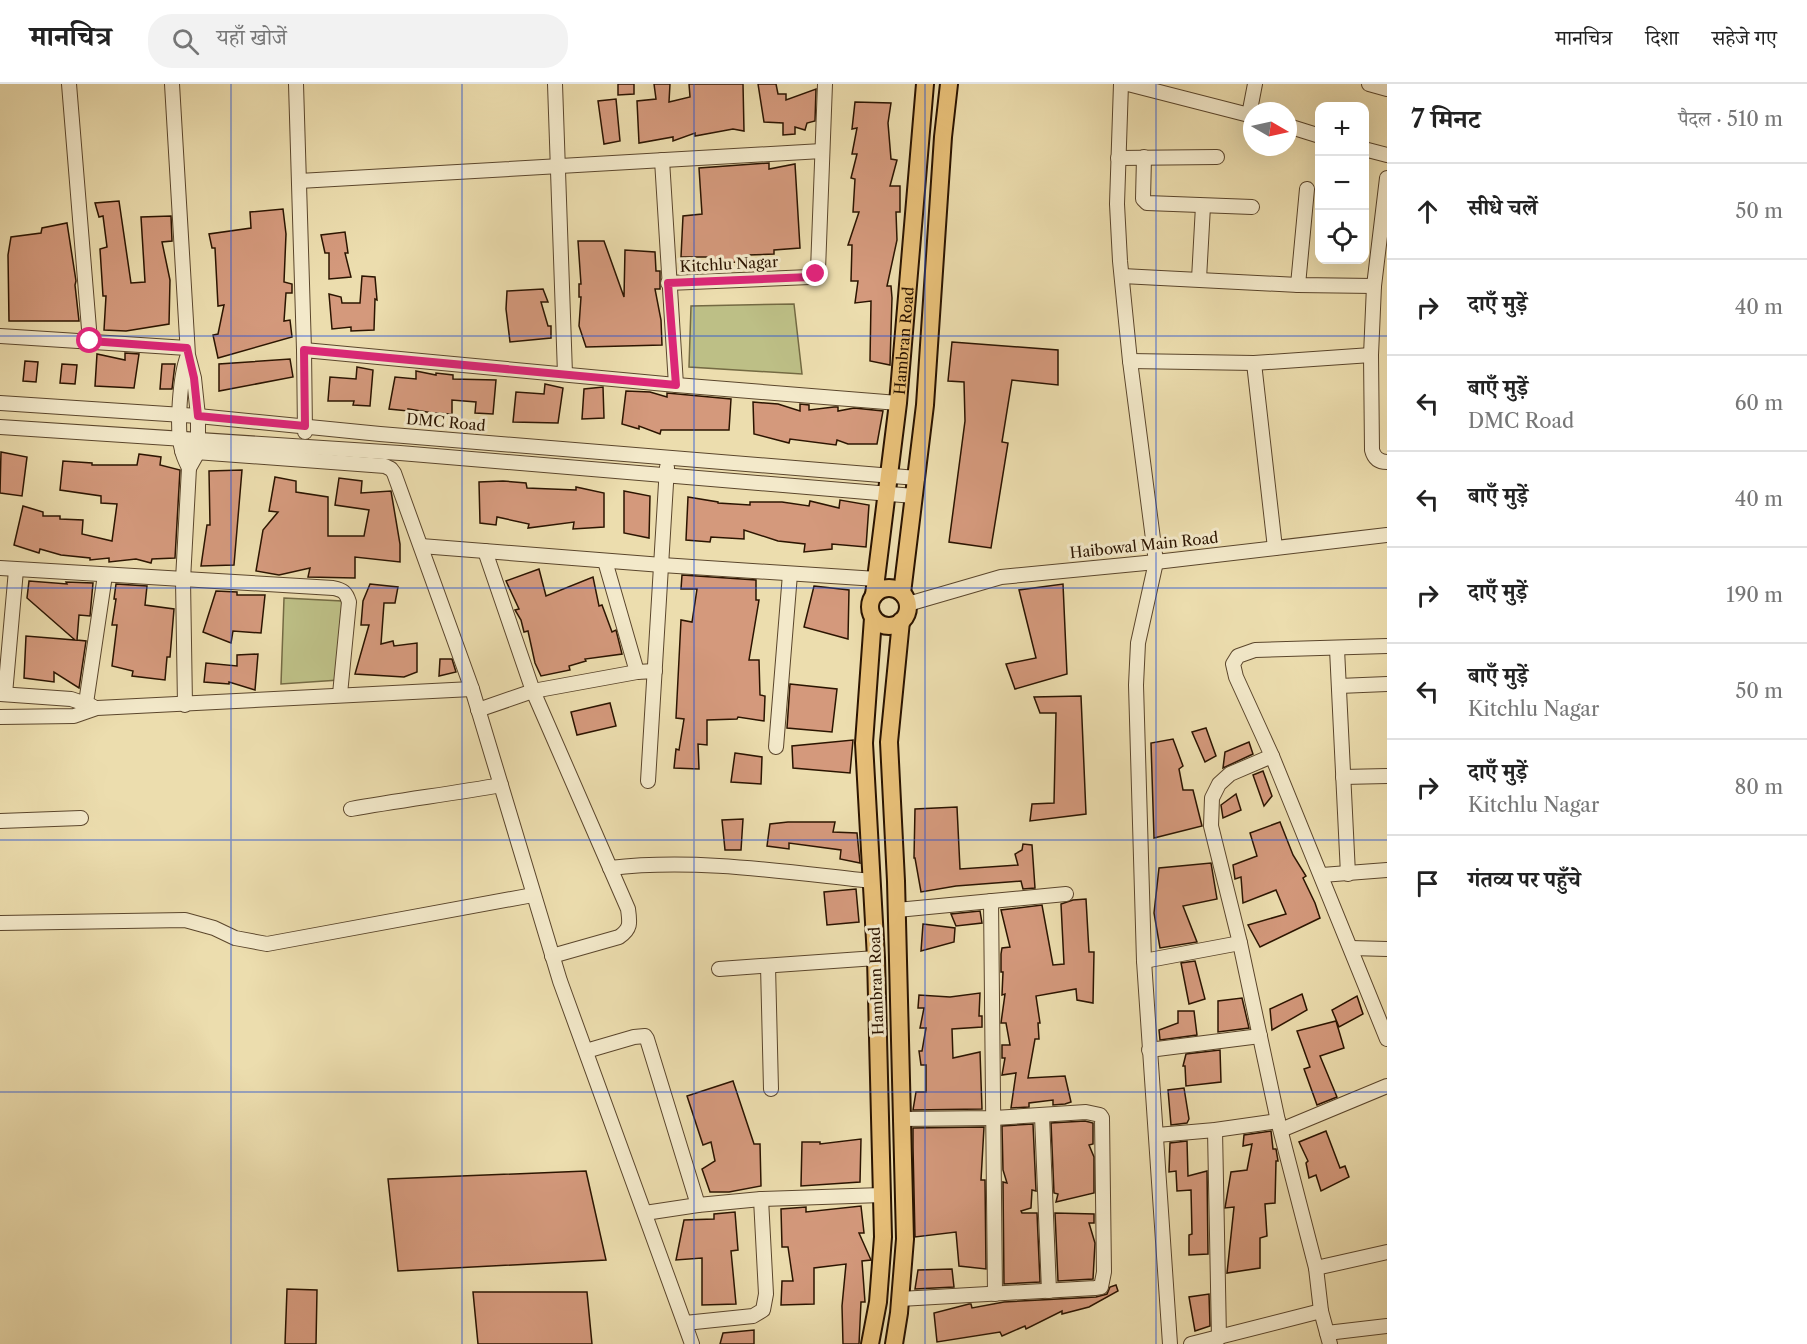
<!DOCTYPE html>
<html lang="hi">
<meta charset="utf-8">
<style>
:root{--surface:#fff;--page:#f2f2f2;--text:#222;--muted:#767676;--line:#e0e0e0}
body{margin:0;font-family:"Libre Caslon Text","Noto Serif Devanagari",serif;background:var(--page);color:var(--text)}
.controls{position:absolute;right:18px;top:18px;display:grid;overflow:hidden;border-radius:12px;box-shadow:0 6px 24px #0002}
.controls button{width:54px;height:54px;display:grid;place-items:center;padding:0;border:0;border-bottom:2px solid var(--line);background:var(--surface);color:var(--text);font:30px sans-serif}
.compass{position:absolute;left:1243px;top:18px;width:54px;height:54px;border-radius:50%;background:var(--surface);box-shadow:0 6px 24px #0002;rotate:99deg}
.stop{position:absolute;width:18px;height:18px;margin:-14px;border:4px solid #db2777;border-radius:50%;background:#fff}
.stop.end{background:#db2777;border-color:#fff;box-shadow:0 2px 6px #0008}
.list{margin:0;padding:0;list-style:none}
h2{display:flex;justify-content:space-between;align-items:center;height:78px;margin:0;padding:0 24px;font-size:26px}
h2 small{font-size:20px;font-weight:400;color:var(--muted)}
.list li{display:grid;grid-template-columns:39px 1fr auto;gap:18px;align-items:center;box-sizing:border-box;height:96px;padding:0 24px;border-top:2px solid var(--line)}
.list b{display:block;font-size:22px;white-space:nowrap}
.list p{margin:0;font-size:20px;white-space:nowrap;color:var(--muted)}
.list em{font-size:20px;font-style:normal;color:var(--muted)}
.icon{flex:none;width:33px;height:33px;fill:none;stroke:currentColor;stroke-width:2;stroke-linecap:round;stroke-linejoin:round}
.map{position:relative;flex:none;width:1387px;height:1260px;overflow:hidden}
header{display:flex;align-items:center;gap:36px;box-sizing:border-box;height:84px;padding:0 30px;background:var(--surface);border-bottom:2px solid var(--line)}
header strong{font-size:28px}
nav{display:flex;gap:33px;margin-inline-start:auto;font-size:21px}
.search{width:420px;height:54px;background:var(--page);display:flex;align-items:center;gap:15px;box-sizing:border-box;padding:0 21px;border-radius:24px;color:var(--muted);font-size:22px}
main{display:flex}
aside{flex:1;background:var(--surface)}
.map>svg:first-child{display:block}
.green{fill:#bdbf86;stroke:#746a43;stroke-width:1.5}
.building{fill:#d4997c;stroke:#2b1400;stroke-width:1.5}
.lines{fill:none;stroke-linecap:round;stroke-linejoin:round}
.minor-casing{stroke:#5b462c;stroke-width:16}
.major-casing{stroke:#2b1400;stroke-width:20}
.minor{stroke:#f3e9ca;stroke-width:14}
.major{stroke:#e6be77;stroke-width:16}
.route{stroke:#db2777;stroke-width:8}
.grid{fill:none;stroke:#1d4ed8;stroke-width:1.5;stroke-opacity:0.55}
.labels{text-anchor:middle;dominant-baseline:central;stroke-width:6;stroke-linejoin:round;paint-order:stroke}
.street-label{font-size:15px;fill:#2b1400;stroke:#f3e9ca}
</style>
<header>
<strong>मानचित्र</strong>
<div class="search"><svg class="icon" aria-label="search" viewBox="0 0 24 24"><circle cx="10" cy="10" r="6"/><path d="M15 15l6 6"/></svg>यहाँ खोजें</div>
<nav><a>मानचित्र</a><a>दिशा</a><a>सहेजे गए</a></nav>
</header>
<main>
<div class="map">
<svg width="1387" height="1260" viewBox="0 0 1387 1260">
<rect width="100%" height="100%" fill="#ecddae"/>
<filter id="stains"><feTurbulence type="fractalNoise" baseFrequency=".00333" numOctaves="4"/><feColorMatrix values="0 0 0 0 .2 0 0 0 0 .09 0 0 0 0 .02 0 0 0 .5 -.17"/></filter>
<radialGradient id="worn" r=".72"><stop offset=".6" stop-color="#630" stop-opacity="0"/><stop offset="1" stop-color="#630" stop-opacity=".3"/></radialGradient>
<!-- green -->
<g class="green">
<polygon points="794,220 802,290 689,283 691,222"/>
<polygon points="284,514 342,517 339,596 281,600"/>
</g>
<!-- building -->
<g class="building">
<polygon points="618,0 634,0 634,10 618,11"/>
<polygon points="654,0 670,0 669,18 690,13 689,0 743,0 744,47 733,45 695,52 695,49 673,57 673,53 639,59 637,17 656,15"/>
<polygon points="758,0 776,0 778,10 786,10 786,16 816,5 815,37 807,39 805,46 795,43 795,50 783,51 783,39 764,38"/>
<polygon points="616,15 620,57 604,60 598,17"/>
<polygon points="855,18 891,19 888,39 891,75 897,76 890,102 900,102 900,128 896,128 897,156 887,202 891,202 892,214 890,281 870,277 871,217 855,219 858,197 851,197 852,161 848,161 859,128 853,128 855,95 851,94 857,70 852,70 857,44 852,45"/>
<polygon points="769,79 769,85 795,80 800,164 774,166 774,170 748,171 748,177 725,179 710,179 710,173 681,173 683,132 702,130 699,84"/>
<polygon points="119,117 131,199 145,198 141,133 171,132 172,157 162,158 170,196 169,240 126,247 104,246 106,212 103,212 100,165 107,163 103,132 99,133 95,119"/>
<polygon points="283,125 286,150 284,198 292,200 292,209 286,209 284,237 290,236 292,253 218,274 213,251 218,250 224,221 218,222 215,164 212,164 209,150 251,144 250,128"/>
<polygon points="67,139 76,197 75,201 79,237 9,237 8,171 11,153 41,149 42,144"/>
<polygon points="345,148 348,169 345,169 351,193 329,195 329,169 325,169 321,151"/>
<polygon points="578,157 604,157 624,213 625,166 655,168 656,187 660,187 660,205 655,205 661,236 662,261 586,263 579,242 581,213 579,213 579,200 581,200"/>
<polygon points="362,192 375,193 377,216 375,215 374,246 351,247 351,243 332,245 329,210 341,213 342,219 360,219"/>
<polygon points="543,205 548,218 541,218 548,242 551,242 551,254 510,258 506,225 507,207"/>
<polygon points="952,258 1058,266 1058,301 1012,296 1002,358 1008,359 991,464 949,458 965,337 964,298 948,297"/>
<polygon points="125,269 139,270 134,304 95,302 97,270 125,276"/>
<polygon points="290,275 293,293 219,307 219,280"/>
<polygon points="25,277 38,278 36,298 23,297"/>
<polygon points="62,280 77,281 75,300 60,299"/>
<polygon points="162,280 175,280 172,305 160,305"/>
<polygon points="357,283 373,286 370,322 353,321 354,317 328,317 330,293 356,295"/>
<polygon points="416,287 436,291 436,289 453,291 453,295 496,296 493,330 475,329 476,318 452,316 452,330 433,329 408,325 408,327 389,325 395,293 416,295"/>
<polygon points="545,300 563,304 558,339 513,338 516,308 544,310"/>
<polygon points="603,303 604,334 582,335 584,305"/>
<polygon points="626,307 650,308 667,313 667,309 731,315 729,346 661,346 660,350 639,342 639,345 622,340"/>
<polygon points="753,318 778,320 800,327 800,320 809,321 809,326 834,323 838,323 838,327 854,324 883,327 877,360 848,360 837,356 836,361 790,355 789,359 754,350"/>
<polygon points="1,368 27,373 22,412 0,409"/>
<polygon points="139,370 161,373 160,381 180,386 175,474 152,475 151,479 136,475 109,478 109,474 90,476 90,474 61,471 40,465 39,469 14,461 23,422 43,428 43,432 60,432 60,435 83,436 82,450 112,457 117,420 101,419 101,412 60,406 63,377 92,379 92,381 137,381"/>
<polygon points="242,386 234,481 201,482 207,441 210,441 209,387"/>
<polygon points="275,393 296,397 296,408 328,413 328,452 364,452 369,426 335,421 339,394 362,397 361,409 391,407 400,460 400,478 355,473 355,494 308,493 310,484 279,491 256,487 263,446 278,428 269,427"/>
<polygon points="503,397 526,399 527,404 576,406 576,403 604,409 604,443 573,445 574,438 528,444 529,440 497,433 496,441 480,439 479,398"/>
<polygon points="624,407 650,412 649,454 624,449"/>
<polygon points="688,413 718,418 718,419 750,421 750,418 782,418 809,422 810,417 839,424 840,416 869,421 866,463 832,460 832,465 804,468 805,460 778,457 744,446 744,455 711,453 710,458 686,456"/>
<polygon points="539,485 546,512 593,493 599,522 602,521 612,548 616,546 622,570 585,575 586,577 569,582 570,586 541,592 535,579 528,547 524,548 521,536 515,526 519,525 506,497"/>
<polygon points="682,491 756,496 756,516 759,516 749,576 759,576 760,611 765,612 764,637 738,633 737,635 707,636 707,661 698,660 699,685 674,684 676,665 679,666 684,635 676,634 681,536 692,538 697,505 681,505"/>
<polygon points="29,497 67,500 66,498 93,499 90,532 79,531 77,556 86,557 79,604 54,588 54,598 24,594 26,552 75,556 27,514"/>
<polygon points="116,500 147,502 145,521 174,525 170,573 167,573 165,596 132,592 133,587 112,582 117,541 112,541 116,515 114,515"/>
<polygon points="370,500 398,503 395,519 384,519 381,560 393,557 394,562 417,559 417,588 404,593 355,590 369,541 361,541 363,517"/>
<polygon points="1063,500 1067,590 1015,605 1006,580 1036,574 1019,506"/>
<polygon points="814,502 849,506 848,555 804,543"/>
<polygon points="216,507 237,508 237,511 265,511 261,549 233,547 231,559 203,548"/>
<polygon points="258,570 255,606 229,598 229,600 204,598 206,579 237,582 237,571"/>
<polygon points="440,575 452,575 456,588 439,592"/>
<polygon points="790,600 837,605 832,648 787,644"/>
<polygon points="1081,612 1086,730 1030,737 1032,720 1054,719 1056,629 1040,629 1034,613"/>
<polygon points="610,619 616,642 577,651 571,628"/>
<polygon points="1206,644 1216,672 1205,678 1192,648"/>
<polygon points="1173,655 1183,682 1179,685 1183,706 1193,706 1202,742 1154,754 1151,659"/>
<polygon points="853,656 850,689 793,684 792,662"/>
<polygon points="1249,658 1253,670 1223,684 1225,668"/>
<polygon points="735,669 762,673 761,700 731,698"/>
<polygon points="1263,687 1272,712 1264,722 1253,691"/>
<polygon points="1236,710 1241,726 1223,734 1221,721"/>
<polygon points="957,723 960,785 1018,781 1015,770 1022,766 1023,760 1032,761 1035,804 1023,805 1021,797 956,802 921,808 915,774 914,774 915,725"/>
<polygon points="743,735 741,766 725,766 722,736"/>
<polygon points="788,738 835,738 833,748 857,749 860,779 840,775 841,766 789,759 789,765 767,762 770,740"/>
<polygon points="1280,738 1293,771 1306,792 1303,794 1315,819 1320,834 1260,863 1248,841 1286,830 1276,806 1243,819 1241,793 1235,795 1233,781 1257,772 1250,749"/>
<polygon points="1211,779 1217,815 1183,822 1197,858 1160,864 1154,829 1159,784"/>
<polygon points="856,805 859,838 827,841 824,808"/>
<polygon points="1086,815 1089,868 1094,868 1093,919 1077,916 1076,905 1036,912 1040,939 1038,939 1039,955 1035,955 1028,994 1065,992 1071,1018 1065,1020 1053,1021 1053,1016 1029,1019 1029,1023 1011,1024 1016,989 1002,991 1005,974 1002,974 1002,961 1010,961 1006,939 1001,939 1005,910 1002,911 1003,888 1001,888 1001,870 1002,864 1010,863 1001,826 1042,821 1053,881 1064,880 1061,820 1073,816"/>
<polygon points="980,827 982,839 956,842 951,830"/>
<polygon points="923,840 955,844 954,858 921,867"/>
<polygon points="1195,877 1205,915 1189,920 1181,879"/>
<polygon points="980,909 979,932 982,932 982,943 952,945 953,974 980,968 982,1025 913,1026 916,1008 926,1008 926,981 921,981 919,967 922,967 926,944 920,944 924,924 918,924 919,911 950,913"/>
<polygon points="1302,910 1307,926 1272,946 1270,925"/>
<polygon points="1357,912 1363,930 1339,943 1332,926"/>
<polygon points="1242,914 1249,944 1218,948 1218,917"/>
<polygon points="1178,927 1194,927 1197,951 1160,956 1159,946 1178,939"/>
<polygon points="1336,937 1344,964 1320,972 1337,1013 1317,1021 1304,985 1310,983 1297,947"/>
<polygon points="1220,966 1221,998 1186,1002 1185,982 1183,982 1186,970"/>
<polygon points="733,997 754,1060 760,1060 761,1102 729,1108 710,1108 702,1085 715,1077 711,1058 703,1061 687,1012"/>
<polygon points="1184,1004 1189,1035 1187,1039 1171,1041 1168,1006"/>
<polygon points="1085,1037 1093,1039 1093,1060 1089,1061 1094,1073 1094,1109 1056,1118 1058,1110 1054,1109 1051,1039"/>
<polygon points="1033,1040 1036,1107 1032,1106 1031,1124 1021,1127 1022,1129 1037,1129 1040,1198 1004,1200 1003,1098 1007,1099 1003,1086 1002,1042"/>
<polygon points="984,1043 981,1096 985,1096 986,1185 959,1182 956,1148 915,1153 913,1063 913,1044"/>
<polygon points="1271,1047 1273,1065 1276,1065 1278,1077 1276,1077 1275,1119 1265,1120 1267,1152 1260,1154 1260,1184 1227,1189 1234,1123 1225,1124 1231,1088 1247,1086 1252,1060 1243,1062 1244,1051"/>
<polygon points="1326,1047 1340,1084 1345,1082 1349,1093 1321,1107 1316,1091 1309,1094 1306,1079 1308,1077 1299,1058"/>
<polygon points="861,1055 860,1098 801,1102 802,1058 820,1058 820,1060"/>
<polygon points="1187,1057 1188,1092 1207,1087 1208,1170 1189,1171 1189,1151 1192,1150 1191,1106 1177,1107 1176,1087 1169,1088 1170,1059"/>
<polygon points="586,1087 606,1176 398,1187 388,1095"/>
<polygon points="861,1122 864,1149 859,1149 871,1176 862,1177 865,1218 861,1218 859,1260 843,1260 842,1222 846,1180 814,1184 814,1220 781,1221 782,1197 793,1197 788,1163 782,1163 781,1125 806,1123 806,1128"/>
<polygon points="735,1128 738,1166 731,1167 736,1220 702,1221 702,1174 676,1176 684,1136 714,1135 714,1130"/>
<polygon points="1055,1129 1094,1130 1094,1139 1089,1139 1095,1159 1093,1195 1058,1197"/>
<polygon points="952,1185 954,1203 915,1205 918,1186"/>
<polygon points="1116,1201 1118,1207 1089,1223 1062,1230 1062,1227 1026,1245 1025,1242 1002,1252 1000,1248 937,1258 934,1229 969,1220 971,1220 972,1224 1004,1218 1096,1213 1107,1210 1110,1203"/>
<polygon points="287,1205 317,1206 316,1260 285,1260"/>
<polygon points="473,1208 587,1208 592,1260 478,1260"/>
<polygon points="1209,1210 1210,1242 1195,1247 1189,1213"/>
<polygon points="754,1246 754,1260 720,1260 723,1249"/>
</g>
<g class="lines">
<defs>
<g id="minor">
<polyline points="69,0 90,257"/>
<path d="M172 0 188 271 194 294 198 332V368L189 384C186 378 183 372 182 366 176 345 180 292 188 271"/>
<polyline points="296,0 304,266"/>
<polyline points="555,0 565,290"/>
<polyline points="1121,0 1117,120 1120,177 1130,277 1156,478 1138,559 1136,601 1144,877 1170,1260"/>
<polyline points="1128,0 1249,31 1255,0"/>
<polyline points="1369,0 1387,5"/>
<polyline points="1288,42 1320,52"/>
<polyline points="1364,65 1387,71"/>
<polyline points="1144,73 1143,115 1147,119 1252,123"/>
<polyline points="1118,74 1217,73"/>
<polyline points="662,76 676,301"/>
<path d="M1387 94 1374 202 1371 271 1372 366C1374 374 1379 378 1387 378"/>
<polyline points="299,97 822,67"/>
<polyline points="1122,192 1298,201 1374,202"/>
<polyline points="1199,195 1203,122"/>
<polyline points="668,199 810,193 816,190 818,186 825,0"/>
<polyline points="1298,201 1307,105"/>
<polyline points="0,252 187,264"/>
<polyline points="1130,277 1254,279 1371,271"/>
<polyline points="1254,279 1275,464"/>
<polyline points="0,319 198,332 380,350 917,394"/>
<polyline points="0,343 400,369 914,412"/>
<polyline points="305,348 304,266 676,301 898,319"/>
<polyline points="182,367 385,382 391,385 394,389 472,605 560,897 692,1260"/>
<polyline points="421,462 662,481 877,495"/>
<path d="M485 467 533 607 628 825C630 839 631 845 619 853L552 872"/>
<polyline points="605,477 637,588"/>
<path d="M0 484 333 504C343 506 346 508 349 518L340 610"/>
<polyline points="908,520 1001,493 1156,478 1387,451"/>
<polyline points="1387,562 1255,566 1238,572 1233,580 1236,593 1272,672 1387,955"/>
<polyline points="1337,565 1348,790"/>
<polyline points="1339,602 1387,600"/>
<polyline points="0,610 71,615 92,622"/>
<polyline points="5,610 16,486"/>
<polyline points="86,619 105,491"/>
<polyline points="185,621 183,496 189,384"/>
<polyline points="478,626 533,607 637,588 655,587"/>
<polyline points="0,633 74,632 97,624 472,605"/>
<polyline points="776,663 790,490"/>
<polyline points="1272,672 1230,690 1219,700 1212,714 1211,742 1240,859 1278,1037 1316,1184 1321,1227"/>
<polyline points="1343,693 1387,692"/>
<polyline points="648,697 667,383"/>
<path d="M351 725C400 716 451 710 501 701"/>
<polyline points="0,737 81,734"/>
<path d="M610 784C697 774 785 788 872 797"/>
<polyline points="1322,791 1387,786"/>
<polyline points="991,817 995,1210"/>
<polyline points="897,826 1066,810"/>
<polyline points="0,839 185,836 214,844 235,854 267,860 533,811"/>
<polyline points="1351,864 1387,865"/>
<polyline points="1144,877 1240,859"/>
<polyline points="768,882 771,1005"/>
<polyline points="719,885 876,874"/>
<polyline points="1149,966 1260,952"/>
<polyline points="586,967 634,953 645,952 647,955 698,1121"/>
<polyline points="1042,1032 1049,1207"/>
<polyline points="1215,1046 1219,1254"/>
<polyline points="1281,1046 1387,1002"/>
<polyline points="1157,1051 1215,1046 1278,1037"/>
<polyline points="645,1129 698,1121 761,1115 882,1111"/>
<polyline points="1316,1184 1387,1168"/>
<polyline points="900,1215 1095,1204 1101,1203 1104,1188 1102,1034 1100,1031 1086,1028 994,1034 901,1035"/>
<polyline points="685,1239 753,1232 763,1226 766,1210 761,1115"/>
<polyline points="1327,1249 1387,1242"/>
<polyline points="1191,1260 1321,1227 1330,1260"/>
</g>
<g id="major">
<circle cx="889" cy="523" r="19"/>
<polyline points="902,509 925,321 943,53 949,0"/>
<path id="s1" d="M874 511 898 319 925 0"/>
<polyline points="870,1260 878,1218 883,1153 876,874 864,659 873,534"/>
<polyline points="894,1260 899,1229 905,1155 896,797 889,658 901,537"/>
</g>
</defs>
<!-- minor casing -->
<use href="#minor" class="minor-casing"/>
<!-- major casing -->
<use href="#major" class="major-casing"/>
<!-- minor -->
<use href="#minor" class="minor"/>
<!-- major -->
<use href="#major" class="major"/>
</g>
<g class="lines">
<!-- route -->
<polyline class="route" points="90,257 187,264 194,294 198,332 305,342 304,266 676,301 668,199 810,193 816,190"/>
</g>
<!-- grid -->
<path class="grid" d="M231 0V1260M462 0V1260M694 0V1260M925 0V1260M1156 0V1260M0 252H1387M0 504H1387M0 756H1387M0 1008H1387"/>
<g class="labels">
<!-- street labels -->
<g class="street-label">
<text transform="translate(729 180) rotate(-3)">Kitchlu Nagar</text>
<text stroke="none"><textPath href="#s1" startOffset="256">Hambran Road</textPath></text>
<text transform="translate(446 338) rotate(5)">DMC Road</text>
<text transform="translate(1144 461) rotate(-6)">Haibowal Main Road</text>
<text transform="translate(876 897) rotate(-92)">Hambran Road</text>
</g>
</g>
<rect width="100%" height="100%" filter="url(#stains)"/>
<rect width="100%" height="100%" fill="url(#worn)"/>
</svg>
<div class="controls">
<button>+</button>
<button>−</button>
<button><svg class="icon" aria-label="locate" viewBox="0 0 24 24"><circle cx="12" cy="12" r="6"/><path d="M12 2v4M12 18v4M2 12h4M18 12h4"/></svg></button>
</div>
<svg class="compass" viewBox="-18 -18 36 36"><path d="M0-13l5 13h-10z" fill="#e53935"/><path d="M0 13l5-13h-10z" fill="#767676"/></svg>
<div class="stop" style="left:90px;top:257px"></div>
<div class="stop end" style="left:816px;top:190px"></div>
</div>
<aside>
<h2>7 मिनट<small>पैदल · 510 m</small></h2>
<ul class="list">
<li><svg class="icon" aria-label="ahead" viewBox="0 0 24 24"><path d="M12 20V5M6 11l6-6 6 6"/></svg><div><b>सीधे चलें</b></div><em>50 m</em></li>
<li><svg class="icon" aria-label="right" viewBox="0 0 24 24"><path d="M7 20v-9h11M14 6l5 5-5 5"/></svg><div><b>दाएँ मुड़ें</b></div><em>40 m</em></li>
<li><svg class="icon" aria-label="left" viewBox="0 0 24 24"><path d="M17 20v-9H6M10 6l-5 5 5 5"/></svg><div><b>बाएँ मुड़ें</b><p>DMC Road</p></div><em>60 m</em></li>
<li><svg class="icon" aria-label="left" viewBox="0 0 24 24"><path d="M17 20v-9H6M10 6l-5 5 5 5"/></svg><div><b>बाएँ मुड़ें</b></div><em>40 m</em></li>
<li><svg class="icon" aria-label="right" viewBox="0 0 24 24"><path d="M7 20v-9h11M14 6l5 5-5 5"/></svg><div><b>दाएँ मुड़ें</b></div><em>190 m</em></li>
<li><svg class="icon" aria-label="left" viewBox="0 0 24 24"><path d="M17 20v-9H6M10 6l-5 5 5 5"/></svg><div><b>बाएँ मुड़ें</b><p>Kitchlu Nagar</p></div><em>50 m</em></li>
<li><svg class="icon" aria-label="right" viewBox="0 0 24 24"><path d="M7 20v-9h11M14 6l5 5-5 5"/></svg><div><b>दाएँ मुड़ें</b><p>Kitchlu Nagar</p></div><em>80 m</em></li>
<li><svg class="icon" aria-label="arrive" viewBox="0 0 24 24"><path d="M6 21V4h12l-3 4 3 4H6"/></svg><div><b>गंतव्य पर पहुँचे</b></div></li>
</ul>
</aside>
</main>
